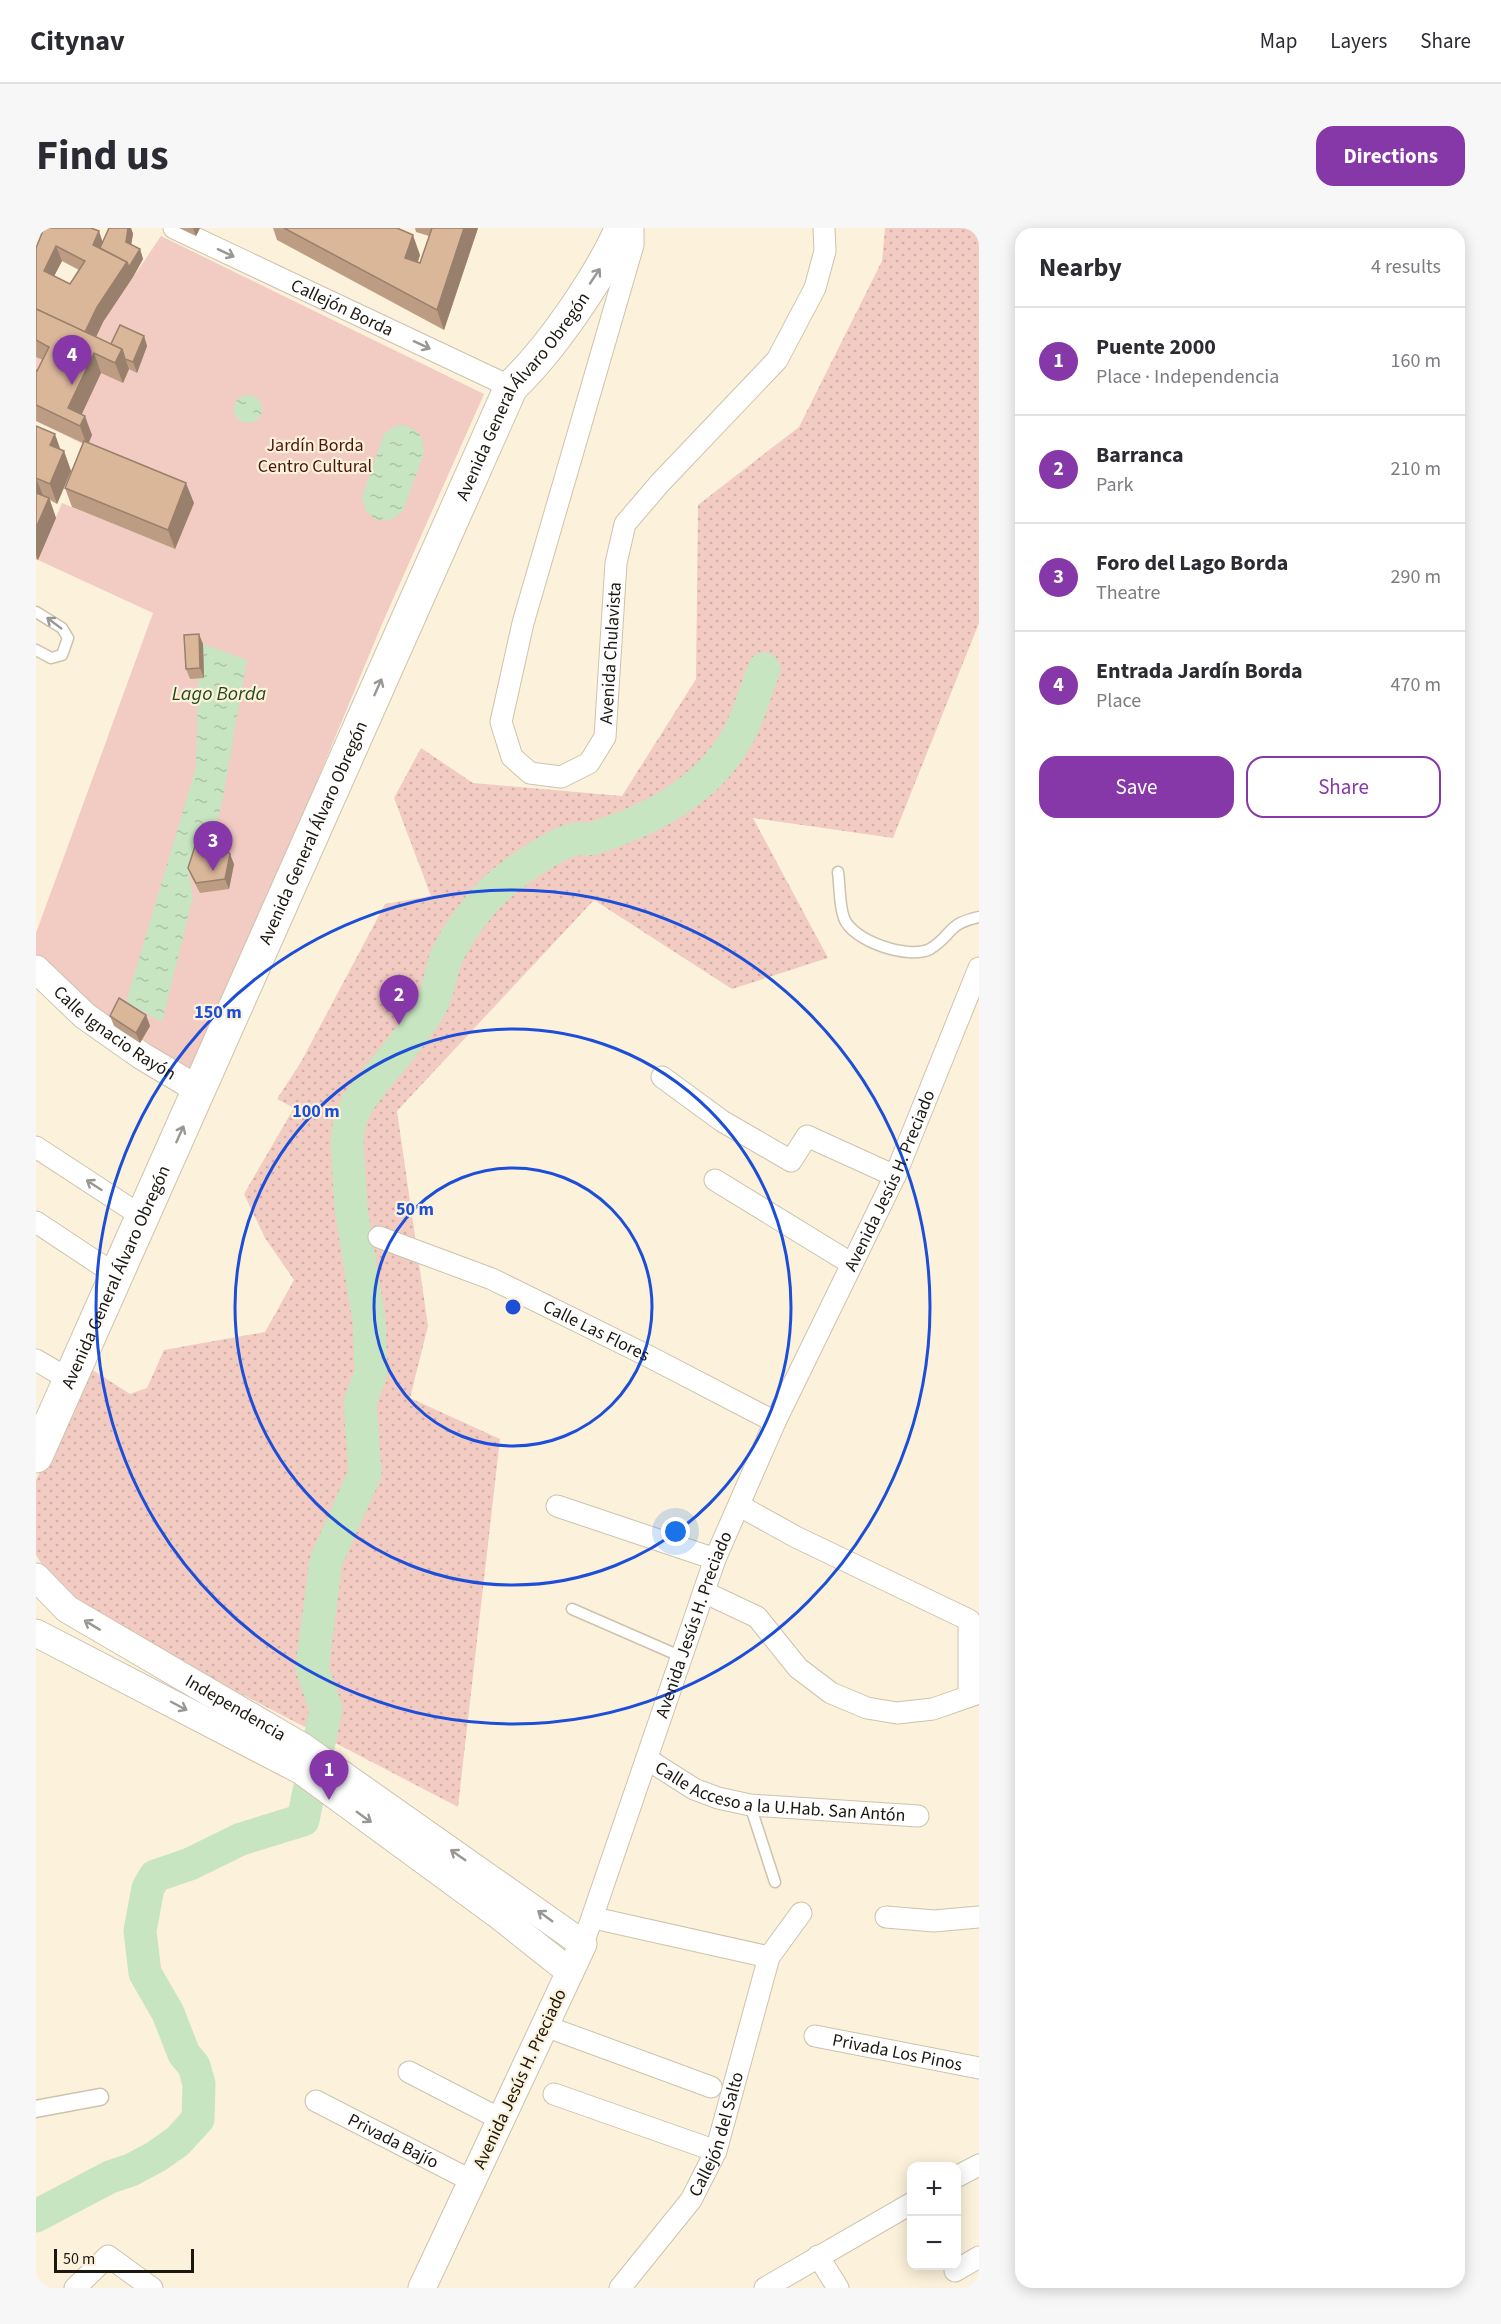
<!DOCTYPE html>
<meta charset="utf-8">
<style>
:root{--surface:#fff;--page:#f7f7f7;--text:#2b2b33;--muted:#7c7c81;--line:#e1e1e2;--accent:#8738a8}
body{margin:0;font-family:"Source Sans 3",sans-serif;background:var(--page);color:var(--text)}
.controls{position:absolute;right:18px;bottom:18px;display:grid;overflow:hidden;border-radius:12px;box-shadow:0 3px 15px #0003}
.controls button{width:54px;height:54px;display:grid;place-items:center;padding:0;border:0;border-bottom:2px solid var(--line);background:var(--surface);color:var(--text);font:30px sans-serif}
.scale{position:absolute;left:18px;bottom:15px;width:140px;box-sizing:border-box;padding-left:6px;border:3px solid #1c1810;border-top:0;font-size:16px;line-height:21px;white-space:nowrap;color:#1c1810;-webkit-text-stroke:4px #fcf2db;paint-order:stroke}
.you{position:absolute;left:640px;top:1304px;width:21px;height:21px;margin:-15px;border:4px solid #fff;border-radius:50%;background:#1a73e8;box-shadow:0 0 0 9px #1a73e833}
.badge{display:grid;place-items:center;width:39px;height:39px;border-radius:50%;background:var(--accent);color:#fff;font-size:20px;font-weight:700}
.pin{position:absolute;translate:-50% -50px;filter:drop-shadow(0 2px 3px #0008)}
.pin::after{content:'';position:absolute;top:32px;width:21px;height:18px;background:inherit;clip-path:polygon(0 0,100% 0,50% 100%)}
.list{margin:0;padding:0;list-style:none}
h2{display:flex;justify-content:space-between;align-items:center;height:78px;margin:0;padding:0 24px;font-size:26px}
h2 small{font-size:20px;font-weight:400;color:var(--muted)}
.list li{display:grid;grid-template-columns:39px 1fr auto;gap:18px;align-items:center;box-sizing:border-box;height:108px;padding:0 24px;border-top:2px solid var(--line)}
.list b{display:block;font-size:22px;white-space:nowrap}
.list p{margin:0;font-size:20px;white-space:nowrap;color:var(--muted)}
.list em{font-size:20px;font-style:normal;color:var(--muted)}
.actions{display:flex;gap:12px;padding:18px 24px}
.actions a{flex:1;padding:14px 0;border:2px solid var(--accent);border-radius:18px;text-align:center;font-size:21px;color:var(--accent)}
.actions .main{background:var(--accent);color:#fff}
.map{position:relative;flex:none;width:943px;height:2060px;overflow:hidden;border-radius:18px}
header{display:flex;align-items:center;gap:36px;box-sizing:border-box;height:84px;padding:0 30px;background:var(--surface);border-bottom:2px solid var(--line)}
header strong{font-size:28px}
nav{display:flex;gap:33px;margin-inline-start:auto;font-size:21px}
.intro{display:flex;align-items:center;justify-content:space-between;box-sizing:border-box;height:144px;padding:0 36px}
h1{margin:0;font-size:42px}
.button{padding:15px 27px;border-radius:18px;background:var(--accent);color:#fff;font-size:21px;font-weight:700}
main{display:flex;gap:36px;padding:0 36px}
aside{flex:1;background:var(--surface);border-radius:18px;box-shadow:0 3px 15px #0003}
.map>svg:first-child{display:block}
.grass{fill:url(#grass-dots)}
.garden{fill:#f2cbc2}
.water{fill:url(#water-ripples)}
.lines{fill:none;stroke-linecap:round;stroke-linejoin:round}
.river{stroke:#c8e5c1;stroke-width:33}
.service-casing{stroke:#cdc3ad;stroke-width:13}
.pedestrian-casing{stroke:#cdc3ad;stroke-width:19}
.minor-casing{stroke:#cdc3ad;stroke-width:23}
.tertiary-casing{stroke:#cdc3ad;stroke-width:29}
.primary-casing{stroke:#cdc3ad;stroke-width:35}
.service{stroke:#fff;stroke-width:10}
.pedestrian{stroke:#fff;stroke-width:16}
.minor{stroke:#fff;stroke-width:21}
.tertiary{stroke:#fff;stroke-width:27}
.primary{stroke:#fff;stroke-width:33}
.wall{fill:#bc9d84;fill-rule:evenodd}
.shaded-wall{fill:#99806c}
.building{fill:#dbb79a;stroke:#99806c;stroke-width:1.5;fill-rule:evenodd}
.oneway{stroke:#999793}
.ring{fill:none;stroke:#1d4ed8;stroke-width:3}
.labels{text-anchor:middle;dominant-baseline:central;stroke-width:4.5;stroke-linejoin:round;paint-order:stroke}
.street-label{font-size:18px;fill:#1c1810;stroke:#fcf2db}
.park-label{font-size:18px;fill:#4d1408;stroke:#fcf2db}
.water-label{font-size:20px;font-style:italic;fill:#234919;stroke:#fcf2db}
.centre{fill:#1d4ed8;stroke:#fcf2db;stroke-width:3}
.ring-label{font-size:18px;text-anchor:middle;font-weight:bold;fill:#1d4ed8;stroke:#fcf2db;stroke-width:4.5;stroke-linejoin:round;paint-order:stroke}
</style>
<header>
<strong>Citynav</strong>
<nav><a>Map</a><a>Layers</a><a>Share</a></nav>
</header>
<div class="intro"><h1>Find us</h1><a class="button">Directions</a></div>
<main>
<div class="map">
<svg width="943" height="2060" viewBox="0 0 943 2060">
<defs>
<pattern id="grass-dots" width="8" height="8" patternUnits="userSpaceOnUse" patternTransform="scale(1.5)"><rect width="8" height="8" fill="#f2cbc2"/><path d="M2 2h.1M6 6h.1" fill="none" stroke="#cfaea6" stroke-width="1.8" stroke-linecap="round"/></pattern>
<pattern id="water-ripples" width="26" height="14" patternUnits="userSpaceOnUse" patternTransform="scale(1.5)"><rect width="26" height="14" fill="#c8e5c1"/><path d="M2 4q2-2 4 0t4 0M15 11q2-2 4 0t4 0" fill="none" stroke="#abc4a5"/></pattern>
</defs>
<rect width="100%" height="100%" fill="#fcf2db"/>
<!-- grass -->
<polygon class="grass" points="849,0 943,0 943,395 857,610 717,590 792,730 696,761 558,672 361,883 392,1098 374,1170 464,1211 422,1579 62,1391 7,1338 0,1327 0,1252 55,1141 94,1166 111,1160 128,1122 229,1104 258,1052 229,1010 208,966 258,880 241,871 265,834 349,676 395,668 358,570 385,520 437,555 586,568 660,451 662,277 763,199 846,33"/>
<!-- garden -->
<polygon class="garden" points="125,8 448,166 346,396 156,855 0,734 0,705 117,385 2,332 26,275 139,321 51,218 0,193 0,98 54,123 67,94"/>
<!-- water -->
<g class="water">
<circle cx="212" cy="181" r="14"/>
<polygon points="367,197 381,203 386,210 388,225 367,283 355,292 340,292 330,283 326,269 348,206 360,198"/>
<polygon points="167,416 211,432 186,575 176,612 162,625 153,646 157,669 126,794 90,774 160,539 162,451 168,450"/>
</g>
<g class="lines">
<!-- river -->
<path class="river" d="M0 1988 74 1949 95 1942 121 1928 142 1913 162 1891 163 1856 158 1838 148 1826 132 1785 109 1745 104 1703 112 1660 119 1648 154 1636 205 1611 267 1592 290 1481 276 1440 290 1333 329 1245 324 1174 335 1145 333 1092 315 981 311 911 314 892 321 876C342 845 370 818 390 786 401 770 403 753 408 736 414 715 441 679 456 664 475 646 510 621 535 612 543 610 551 612 558 610 617 591 674 562 704 504 714 484 720 462 728 441"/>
<defs>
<g id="service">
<polyline points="0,384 26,400 32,410 26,427 15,430 0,422"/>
<path d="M802 644C804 658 803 677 808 690 816 713 873 732 894 721 917 707 910 696 943 689"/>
<polyline points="536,1381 646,1429"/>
<polyline points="714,1577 739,1654"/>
</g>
<polyline id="pedestrian" points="0,1881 64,1869"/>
<g id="minor">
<path id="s1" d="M138 0 475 159"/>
<path id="s2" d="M597 0V17L487 395 465 494 476 529 494 545 525 549 553 535 569 509 580 335 589 296 624 255 741 132 779 60 789 23 788 0"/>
<polyline points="626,849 686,893 755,933 771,908 859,948"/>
<polyline points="0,919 107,989"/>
<polyline points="679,952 816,1036"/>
<polyline points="0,994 80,1047"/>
<path id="s3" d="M343 1009 456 1051 612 1128 739 1194"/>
<polyline points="0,1132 34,1152"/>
<polyline points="521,1278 679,1331"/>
<polyline points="704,1278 760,1309 933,1392 933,1468"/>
<polyline points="668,1364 721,1389 762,1440 795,1465 831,1480 861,1485 897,1481 943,1465"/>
<path id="s4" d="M611 1531 658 1561 682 1570 714 1577 882 1588"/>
<polyline points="850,1689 898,1693 943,1689"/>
<polyline points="558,1690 733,1729"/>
<path id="s5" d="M547 1716 679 1331 739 1194 859 948 943 740"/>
<polyline points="509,1798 675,1859"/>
<path id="s6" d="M779 1808 943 1840"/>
<polyline points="373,1844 466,1892"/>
<polyline points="518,1866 680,1923"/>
<path id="s7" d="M280 1873 436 1953"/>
<polyline points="920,1949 943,1937"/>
<polyline points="782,2028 802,2060"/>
<polyline points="919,2043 943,2029"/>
<polyline points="39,2060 72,2028 116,2060"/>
<path id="s8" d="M584 2060 655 1972 680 1923 733 1729 765 1685"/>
<polyline points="729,2060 876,1975"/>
</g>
<g id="tertiary">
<path id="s9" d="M0 741 49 788 106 828 163 862"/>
<path id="s10" d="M0 1349 31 1381 267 1519 547 1716 386 2060"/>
<polyline points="0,1405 266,1543 461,1686 534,1744"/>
</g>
<g id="primary">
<polyline points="0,9 4,0"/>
<path id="s11" d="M0 1228 475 159C515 121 563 51 586 0"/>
</g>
</defs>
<!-- service casing -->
<use href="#service" class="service-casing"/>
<!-- pedestrian casing -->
<use href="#pedestrian" class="pedestrian-casing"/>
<!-- minor casing -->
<use href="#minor" class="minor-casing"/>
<!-- tertiary casing -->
<use href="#tertiary" class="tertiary-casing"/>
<!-- primary casing -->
<use href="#primary" class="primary-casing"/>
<!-- service -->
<use href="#service" class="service"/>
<!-- pedestrian -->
<use href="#pedestrian" class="pedestrian"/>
<!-- minor -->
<use href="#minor" class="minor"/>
<!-- tertiary -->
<use href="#tertiary" class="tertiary"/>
<!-- primary -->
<use href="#primary" class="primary"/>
</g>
<!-- wall -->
<g class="wall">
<path d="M56 0 67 14 73 0H95L97 6 95 16 104 21 107 31 97 49 67 94 60 109 75 116 108 108 111 118 101 145 93 141 87 155 65 145 46 186 56 207 53 215 158 275 139 321 36 279 29 260 47 215 0 193V142L1 143 7 132 0 129V20ZM26 33 43 42 34 56 18 48Z"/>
<polygon points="143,0 164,0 160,8"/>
<polygon points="237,0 361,0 384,27 382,34 384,35 393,8 380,4 379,0 442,0 408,102 241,12"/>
<polygon points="0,198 24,222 28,223 35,243 21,276 14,272 20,290 2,332 0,331"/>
<polygon points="167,416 168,450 154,451 150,441"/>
<polygon points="198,636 193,661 164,665 156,650 152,640"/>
<polygon points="110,787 114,798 104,815 78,798 74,788"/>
</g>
<!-- shaded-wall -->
<g class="shaded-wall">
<polygon points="92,0 95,0 97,6 94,24 90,14"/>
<polygon points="157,0 164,0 160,8"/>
<polygon points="428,0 442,0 408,102 401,82"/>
<polygon points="63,3 68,18 65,26 57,17"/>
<polygon points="377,7 384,27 376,50 369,30"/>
<polygon points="20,18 26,33 13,58 8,43"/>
<polygon points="104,21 107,31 97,49 67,94 55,120 49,105 61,79 91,34"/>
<polygon points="108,108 111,118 101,145 97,134"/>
<polygon points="86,121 93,141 87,155 79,135"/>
<polygon points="58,125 65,145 41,196 32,180"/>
<polygon points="49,188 56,207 51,218 44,198"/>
<polygon points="19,206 26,226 14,217"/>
<polygon points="28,223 35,243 21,276 14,256"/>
<polygon points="0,250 8,270 0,272"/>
<polygon points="150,255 158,275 139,321 132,302"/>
<polygon points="13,270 20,290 2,332 0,327 0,300"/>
<polygon points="163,406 167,416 168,450 164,440"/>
<polygon points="194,626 198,636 193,661 189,651"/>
<polygon points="110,787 114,798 104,815 100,805"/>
</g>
<!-- building -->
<g class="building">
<path d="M8 0H55L63 3 57 17 91 34 61 79 49 104 0 81V20ZM20 18 49 33 34 56 8 43Z"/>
<polygon points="73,0 92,0 90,14 104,21 93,39 91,34 64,20"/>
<polygon points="248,0 361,0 377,7 369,30 384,35 396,0 428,0 401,82"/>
<polygon points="0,81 86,121 79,135 58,125 32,180 49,188 44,198 0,177 0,142 1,143 13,119 0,112"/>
<polygon points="84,97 108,108 97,134 89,131 86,121 75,116"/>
<polygon points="0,198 19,206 14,217 28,223 14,256 0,250 0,251"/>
<polygon points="48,213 150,255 132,302 29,260"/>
<polygon points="0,265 13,270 0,300"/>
<polygon points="163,406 164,440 150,441 148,407"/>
<polygon points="175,606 194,626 189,651 160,655 152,640 160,615"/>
<polygon points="83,770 110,787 100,805 74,788"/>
</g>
<!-- one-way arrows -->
<defs><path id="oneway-shaft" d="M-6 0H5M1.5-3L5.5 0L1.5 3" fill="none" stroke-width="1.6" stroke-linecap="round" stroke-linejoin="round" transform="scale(1.5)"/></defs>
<g class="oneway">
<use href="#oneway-shaft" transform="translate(190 25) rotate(25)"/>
<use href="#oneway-shaft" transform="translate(559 48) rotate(-56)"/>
<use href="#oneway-shaft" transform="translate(386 117) rotate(25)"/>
<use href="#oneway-shaft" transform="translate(18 395) rotate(-143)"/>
<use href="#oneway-shaft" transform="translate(342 459) rotate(-66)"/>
<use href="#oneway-shaft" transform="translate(144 906) rotate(-66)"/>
<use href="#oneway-shaft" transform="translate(58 957) rotate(-147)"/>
<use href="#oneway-shaft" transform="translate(56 1397) rotate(-149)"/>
<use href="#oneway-shaft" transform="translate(143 1478) rotate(28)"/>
<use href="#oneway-shaft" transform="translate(328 1589) rotate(36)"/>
<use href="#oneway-shaft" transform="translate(422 1627) rotate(-145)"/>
<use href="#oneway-shaft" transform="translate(509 1688) rotate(-144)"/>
</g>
<!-- distance rings -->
<g class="ring">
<circle cx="477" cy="1079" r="139"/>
<circle cx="477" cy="1079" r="278"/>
<circle cx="477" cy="1079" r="417"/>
</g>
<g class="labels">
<!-- street labels -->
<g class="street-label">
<text stroke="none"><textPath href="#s1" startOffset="186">Callejón Borda</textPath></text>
<text stroke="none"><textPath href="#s11" startOffset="1168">Avenida General Álvaro Obregón</textPath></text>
<text stroke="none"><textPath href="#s2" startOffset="750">Avenida Chulavista</textPath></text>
<text stroke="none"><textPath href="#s11" startOffset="682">Avenida General Álvaro Obregón</textPath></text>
<text stroke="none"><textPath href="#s9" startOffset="102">Calle Ignacio Rayón</textPath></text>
<text stroke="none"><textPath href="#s5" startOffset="824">Avenida Jesús H. Preciado</textPath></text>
<text stroke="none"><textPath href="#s11" startOffset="196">Avenida General Álvaro Obregón</textPath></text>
<text stroke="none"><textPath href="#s3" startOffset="237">Calle Las Flores</textPath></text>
<text stroke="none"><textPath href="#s5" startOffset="338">Avenida Jesús H. Preciado</textPath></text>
<text stroke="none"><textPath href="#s10" startOffset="240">Independencia</textPath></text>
<text stroke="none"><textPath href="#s4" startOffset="141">Calle Acceso a la U.Hab. San Antón</textPath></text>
<text stroke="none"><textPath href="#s6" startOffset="84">Privada Los Pinos</textPath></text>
<text transform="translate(484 1851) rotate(-65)">Avenida Jesús H. Preciado</text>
<text stroke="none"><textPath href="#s8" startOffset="184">Callejón del Salto</textPath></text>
<text stroke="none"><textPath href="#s7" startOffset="87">Privada Bajío</textPath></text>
</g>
<!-- park labels -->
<g class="park-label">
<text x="279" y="217">Jardín Borda<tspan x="279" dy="21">Centro Cultural</tspan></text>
</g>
<!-- water labels -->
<g class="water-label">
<text x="183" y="466">Lago Borda</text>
</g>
</g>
<circle cx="477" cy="1079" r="9" class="centre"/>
<g class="ring-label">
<text x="182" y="790">150 m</text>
<text x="280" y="889">100 m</text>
<text x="379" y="987">50 m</text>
</g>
</svg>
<div class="controls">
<button>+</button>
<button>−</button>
</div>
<div class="scale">50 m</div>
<div class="you"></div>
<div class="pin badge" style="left:293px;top:1572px">1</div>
<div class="pin badge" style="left:363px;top:797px">2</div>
<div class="pin badge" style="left:177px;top:643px">3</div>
<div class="pin badge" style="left:36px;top:157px">4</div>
</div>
<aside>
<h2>Nearby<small>4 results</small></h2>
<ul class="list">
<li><span class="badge">1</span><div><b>Puente 2000</b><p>Place · Independencia</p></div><em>160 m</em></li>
<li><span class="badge">2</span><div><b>Barranca</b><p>Park</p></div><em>210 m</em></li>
<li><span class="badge">3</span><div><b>Foro del Lago Borda</b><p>Theatre</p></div><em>290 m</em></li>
<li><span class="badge">4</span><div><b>Entrada Jardín Borda</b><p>Place</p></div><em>470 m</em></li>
</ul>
<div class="actions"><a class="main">Save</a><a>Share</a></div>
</aside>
</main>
